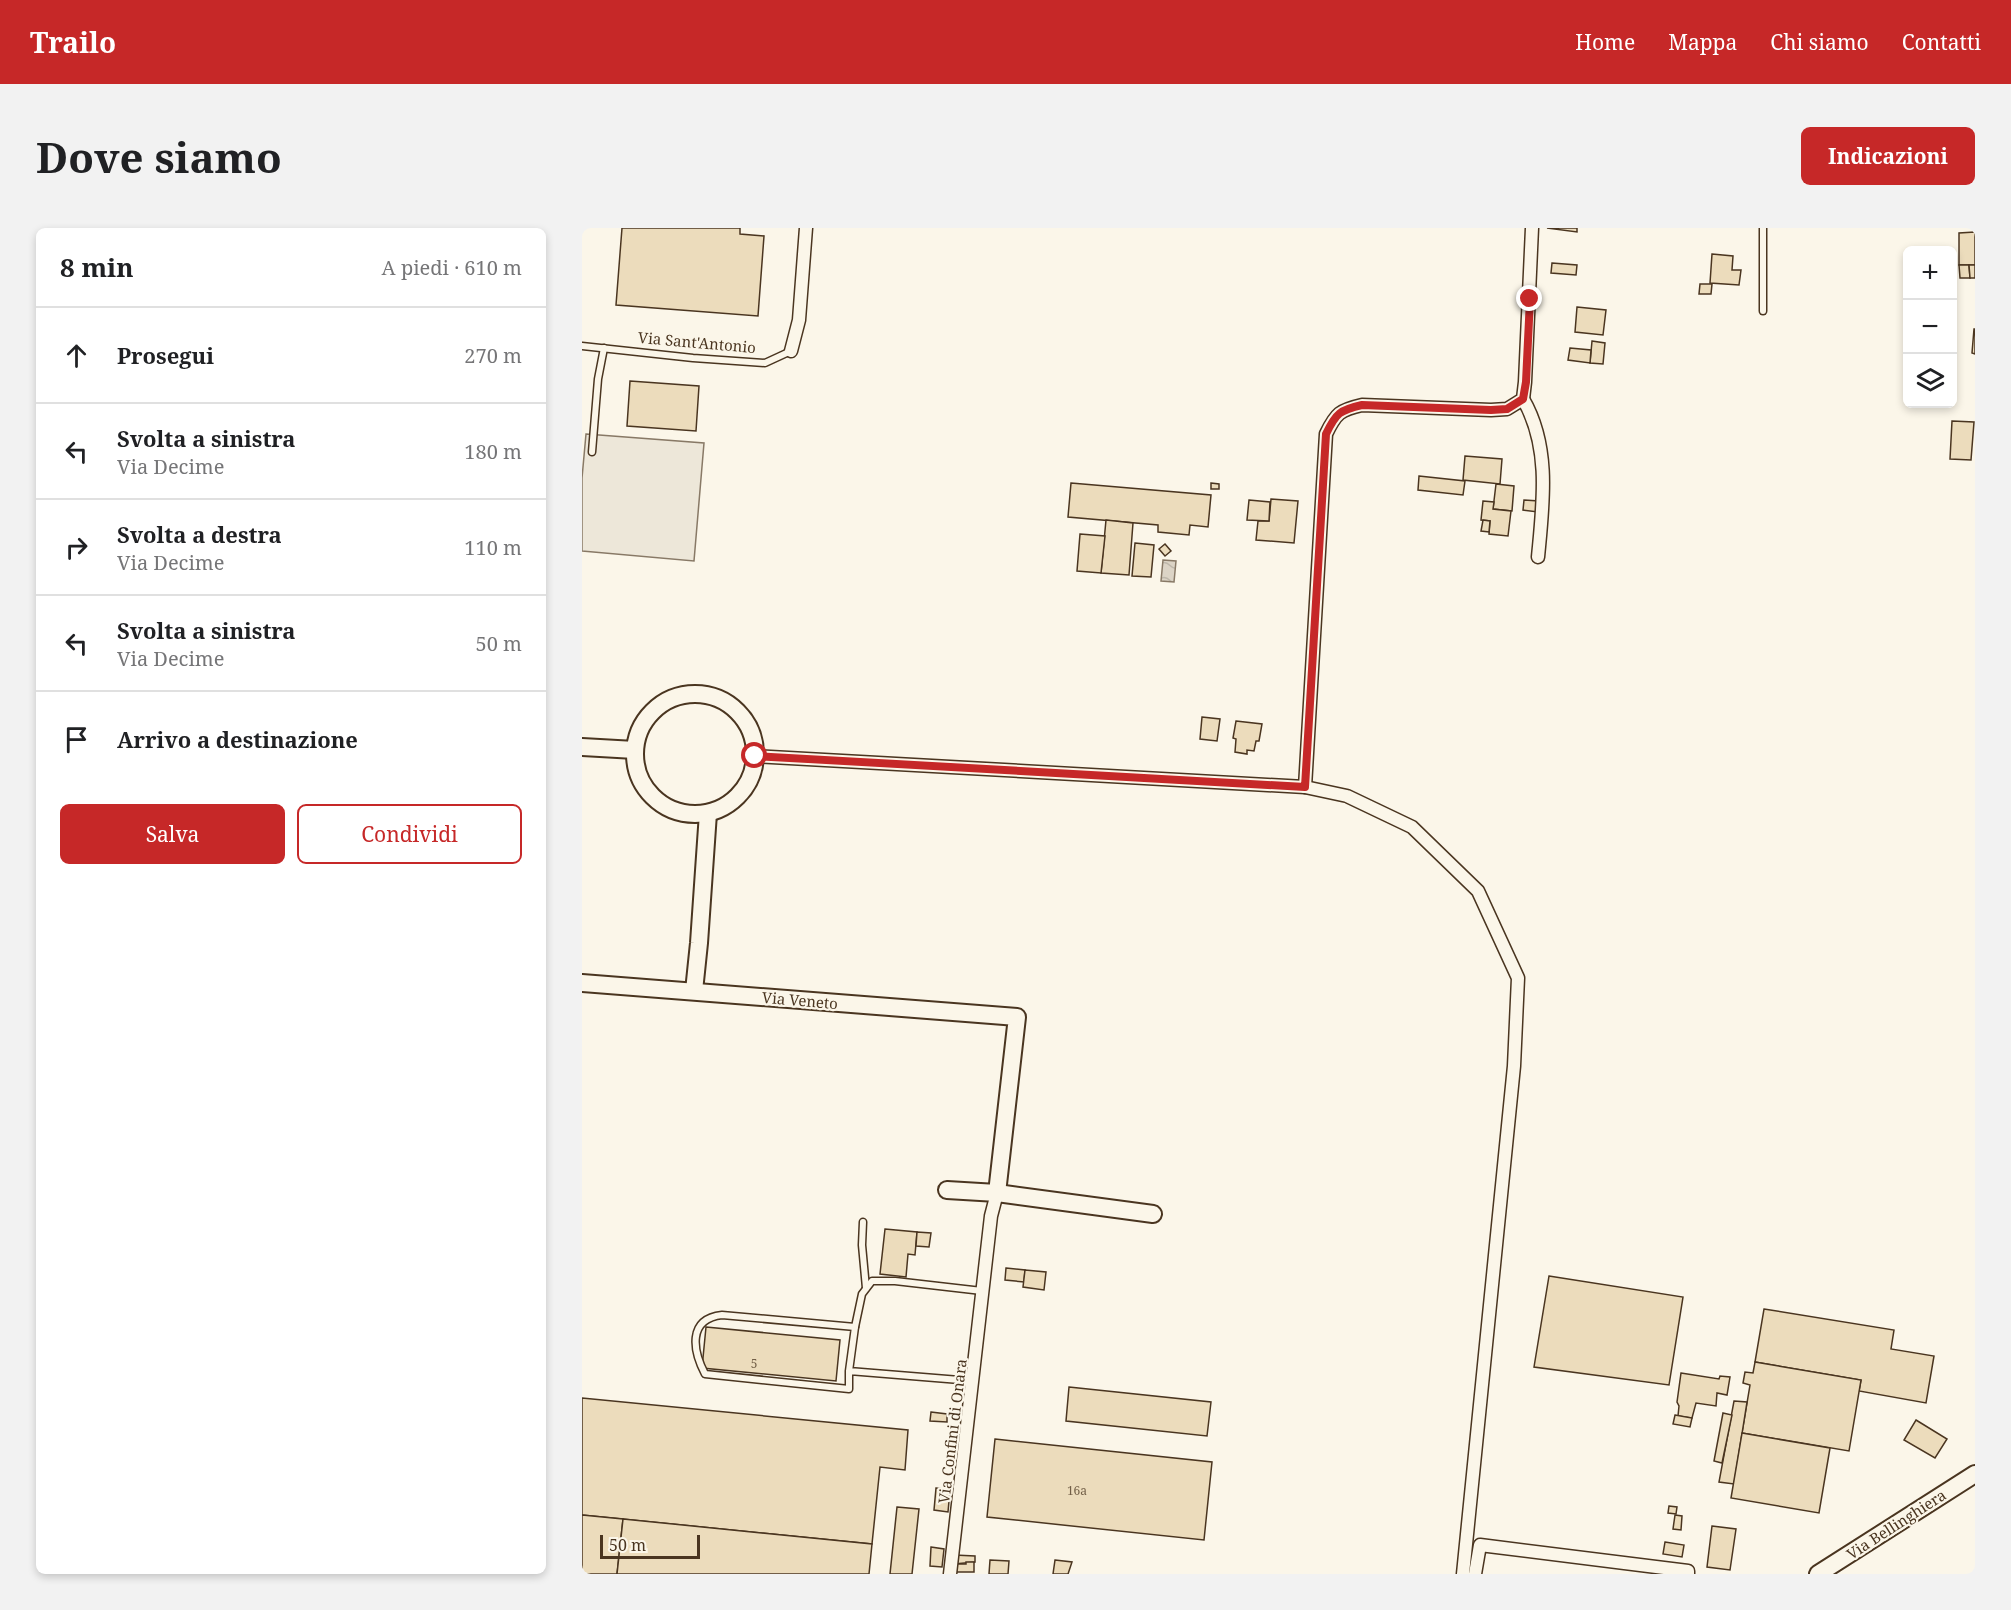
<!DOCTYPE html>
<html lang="it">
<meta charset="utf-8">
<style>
:root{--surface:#fff;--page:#f2f2f2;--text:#202124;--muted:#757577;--line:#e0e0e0;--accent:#c62828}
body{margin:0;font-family:"Noto Serif",serif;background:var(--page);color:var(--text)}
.controls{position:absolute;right:18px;top:18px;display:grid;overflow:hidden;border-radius:9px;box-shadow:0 3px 9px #0003}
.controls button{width:54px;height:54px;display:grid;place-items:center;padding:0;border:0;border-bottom:2px solid var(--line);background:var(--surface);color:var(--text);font:30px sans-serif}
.scale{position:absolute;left:18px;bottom:15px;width:100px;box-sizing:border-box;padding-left:6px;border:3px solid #4a3520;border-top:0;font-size:16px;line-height:21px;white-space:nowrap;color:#4a3520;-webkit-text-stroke:4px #fbf6e9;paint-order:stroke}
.stop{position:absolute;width:18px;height:18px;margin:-14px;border:4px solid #c62828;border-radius:50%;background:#fff}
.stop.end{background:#c62828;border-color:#fff;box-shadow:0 2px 6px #0008}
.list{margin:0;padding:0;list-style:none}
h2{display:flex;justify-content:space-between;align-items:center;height:78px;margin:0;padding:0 24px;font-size:26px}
h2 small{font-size:20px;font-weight:400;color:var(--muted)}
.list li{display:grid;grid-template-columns:39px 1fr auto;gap:18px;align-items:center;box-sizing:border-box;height:96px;padding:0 24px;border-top:2px solid var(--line)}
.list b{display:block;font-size:22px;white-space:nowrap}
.list p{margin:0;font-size:20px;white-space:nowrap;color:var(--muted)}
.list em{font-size:20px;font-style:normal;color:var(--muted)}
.actions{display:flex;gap:12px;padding:18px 24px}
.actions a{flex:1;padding:14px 0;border:2px solid var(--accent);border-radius:9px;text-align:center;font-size:21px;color:var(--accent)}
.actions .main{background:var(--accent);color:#fff}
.icon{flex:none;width:33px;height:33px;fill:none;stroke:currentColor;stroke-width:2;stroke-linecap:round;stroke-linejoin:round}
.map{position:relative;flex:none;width:1393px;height:1346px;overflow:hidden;border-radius:9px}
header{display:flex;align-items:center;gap:36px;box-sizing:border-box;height:84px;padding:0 30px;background:var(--accent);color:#fff}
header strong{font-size:28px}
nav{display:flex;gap:33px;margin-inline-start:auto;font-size:21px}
.intro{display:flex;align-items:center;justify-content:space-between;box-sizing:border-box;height:144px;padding:0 36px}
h1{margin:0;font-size:42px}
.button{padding:15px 27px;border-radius:9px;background:var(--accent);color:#fff;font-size:21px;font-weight:700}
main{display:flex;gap:36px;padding:0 36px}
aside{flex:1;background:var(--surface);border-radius:9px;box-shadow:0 3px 9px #0003}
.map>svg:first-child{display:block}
.parking{fill:#ede7d9;stroke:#887966;stroke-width:1.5}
.water{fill:url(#water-waves);stroke:#887966;stroke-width:1.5}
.building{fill:#ecdcbc;stroke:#4a3520;stroke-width:1.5}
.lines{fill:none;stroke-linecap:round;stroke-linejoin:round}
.lane-casing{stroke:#4a3520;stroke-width:9}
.street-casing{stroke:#4a3520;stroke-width:15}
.secondary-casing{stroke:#4a3520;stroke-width:20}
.lane{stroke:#fbf6e9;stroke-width:6}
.street{stroke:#fbf6e9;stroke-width:12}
.secondary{stroke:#fbf6e9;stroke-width:16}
.route{stroke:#c62828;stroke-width:8}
.labels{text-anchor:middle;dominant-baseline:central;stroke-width:4.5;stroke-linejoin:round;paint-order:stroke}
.number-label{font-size:12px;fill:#725f47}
.street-label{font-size:15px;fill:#4a3520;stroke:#fbf6e9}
</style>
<header>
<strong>Trailo</strong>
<nav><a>Home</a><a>Mappa</a><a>Chi siamo</a><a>Contatti</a></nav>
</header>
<div class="intro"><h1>Dove siamo</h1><a class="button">Indicazioni</a></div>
<main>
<aside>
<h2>8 min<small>A piedi · 610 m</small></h2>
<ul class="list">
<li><svg class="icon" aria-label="ahead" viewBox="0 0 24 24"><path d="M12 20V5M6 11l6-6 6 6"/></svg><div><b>Prosegui</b></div><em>270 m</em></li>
<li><svg class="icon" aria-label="left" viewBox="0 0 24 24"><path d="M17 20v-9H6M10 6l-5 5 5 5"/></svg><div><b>Svolta a sinistra</b><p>Via Decime</p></div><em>180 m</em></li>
<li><svg class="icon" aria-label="right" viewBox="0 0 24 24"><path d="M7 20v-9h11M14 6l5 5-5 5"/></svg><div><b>Svolta a destra</b><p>Via Decime</p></div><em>110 m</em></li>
<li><svg class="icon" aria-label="left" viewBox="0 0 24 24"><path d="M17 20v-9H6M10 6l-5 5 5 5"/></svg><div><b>Svolta a sinistra</b><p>Via Decime</p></div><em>50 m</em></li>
<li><svg class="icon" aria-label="arrive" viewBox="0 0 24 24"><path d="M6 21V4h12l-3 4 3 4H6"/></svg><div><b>Arrivo a destinazione</b></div></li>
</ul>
<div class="actions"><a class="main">Salva</a><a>Condividi</a></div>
</aside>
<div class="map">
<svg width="1393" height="1346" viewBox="0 0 1393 1346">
<defs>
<pattern id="water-waves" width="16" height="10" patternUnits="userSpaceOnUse" patternTransform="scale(1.5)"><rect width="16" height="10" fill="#dcd4c6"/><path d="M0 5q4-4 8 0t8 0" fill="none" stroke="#beb7aa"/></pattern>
</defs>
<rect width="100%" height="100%" fill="#fbf6e9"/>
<!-- parking -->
<polygon class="parking" points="4,206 122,215 112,333 0,323 0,250"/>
<!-- water -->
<polygon class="water" points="581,332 594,333 592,354 579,353"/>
<!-- building -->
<g class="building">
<polygon points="40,0 158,0 158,6 182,8 176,88 34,77"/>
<polygon points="965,0 995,0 995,4"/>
<polygon points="1393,4 1393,37 1377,37 1377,5"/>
<polygon points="1130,26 1151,28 1150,42 1159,42 1157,57 1128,55"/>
<polygon points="970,35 995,37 994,47 969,45"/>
<polygon points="1377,37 1387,37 1388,50 1378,50"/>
<polygon points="1387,37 1393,37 1393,50 1388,50"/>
<polygon points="1118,56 1130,56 1129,66 1117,66"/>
<polygon points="995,79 1024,82 1021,107 993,104"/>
<polygon points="1392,101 1393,101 1393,126 1390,125"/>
<polygon points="1010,113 1023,115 1021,136 1008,135"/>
<polygon points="988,120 1009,122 1008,135 986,132"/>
<polygon points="48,153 117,158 114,203 45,198"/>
<polygon points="1370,193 1392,194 1389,232 1368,231"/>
<polygon points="883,228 920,231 918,256 881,252"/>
<polygon points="837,248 883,253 881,267 836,262"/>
<polygon points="489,255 629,267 626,299 608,297 607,307 576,304 576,297 486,289"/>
<polygon points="629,255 637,256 637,261 629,261"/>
<polygon points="914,256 932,258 930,283 911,281"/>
<polygon points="689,271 716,273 712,315 674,312 676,293 687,293"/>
<polygon points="667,272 688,274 687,293 665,292"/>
<polygon points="942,272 957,273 956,284 941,282"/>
<polygon points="901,273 912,274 911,281 929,283 926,308 907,306 908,293 899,292"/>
<polygon points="524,292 551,295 547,347 519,345"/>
<polygon points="901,292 908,293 907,304 899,303"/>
<polygon points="498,306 523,308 519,345 495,343"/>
<polygon points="553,315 572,317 569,349 550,348"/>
<polygon points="583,316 589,323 583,328 577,321"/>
<polygon points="620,489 638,491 635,513 618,511"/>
<polygon points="654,493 680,496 677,513 674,513 672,523 665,522 665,526 653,524 654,511 651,510"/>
<polygon points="303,1001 335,1004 333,1027 326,1026 324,1049 298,1046"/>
<polygon points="335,1004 349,1005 347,1019 334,1018"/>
<polygon points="424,1040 443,1042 442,1054 423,1052"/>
<polygon points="443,1042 464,1044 462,1062 441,1059"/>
<polygon points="967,1048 1101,1069 1087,1157 952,1139"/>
<polygon points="1182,1081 1312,1102 1309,1121 1352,1128 1344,1175 1277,1163 1279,1152 1173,1134"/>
<polygon points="124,1099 258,1112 254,1153 120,1140"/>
<polygon points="1173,1134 1279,1152 1267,1223 1160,1205 1168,1157 1161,1155 1163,1144 1171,1145"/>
<polygon points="1099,1145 1137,1151 1138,1148 1148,1149 1145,1167 1135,1165 1134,1178 1114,1175 1110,1190 1096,1188 1097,1178 1095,1174"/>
<polygon points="487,1159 629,1174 625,1208 484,1193"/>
<polygon points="0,1170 326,1202 323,1242 298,1239 290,1316 0,1287"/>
<polygon points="1152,1173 1165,1174 1152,1256 1137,1254"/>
<polygon points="349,1184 365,1186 365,1194 348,1193"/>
<polygon points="1141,1185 1150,1187 1140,1235 1132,1233"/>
<polygon points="1093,1187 1110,1190 1108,1199 1091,1196"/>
<polygon points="1334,1192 1365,1211 1353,1230 1322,1212"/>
<polygon points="1160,1205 1248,1220 1237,1285 1149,1270"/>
<polygon points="413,1211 630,1234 622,1312 405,1289"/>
<polygon points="354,1260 368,1262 366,1284 352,1282"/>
<polygon points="1087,1278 1095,1279 1094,1286 1086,1285"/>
<polygon points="315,1279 337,1281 330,1346 308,1346"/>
<polygon points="0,1287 41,1291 35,1346 0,1346"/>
<polygon points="1093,1287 1100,1288 1099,1302 1091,1301"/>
<polygon points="41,1291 290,1316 287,1346 35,1346"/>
<polygon points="1130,1298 1154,1301 1148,1342 1125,1339"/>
<polygon points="1083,1314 1102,1317 1100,1329 1081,1326"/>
<polygon points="349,1319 362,1321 360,1339 348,1338"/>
<polygon points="372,1327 393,1328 393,1334 372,1336"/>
<polygon points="408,1332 427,1333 426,1346 407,1346"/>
<polygon points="473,1332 490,1334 486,1346 471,1346"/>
<polygon points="384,1334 392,1334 392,1344 371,1344 372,1336 384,1336"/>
</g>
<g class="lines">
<defs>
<g id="lane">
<polyline points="1181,0 1181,83"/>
<polyline points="0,118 111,130 183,135 209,123"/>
<polyline points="10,224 16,151 22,120"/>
<polyline points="281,994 280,1017 284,1060"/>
<polyline points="273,1099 280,1066 290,1053 313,1053 400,1063"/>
<path d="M267 1143V1161L123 1146C111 1123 105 1091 140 1087L273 1099 267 1143 390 1153"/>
</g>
<g id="street">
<polyline points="209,123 217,92 224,0"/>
<path d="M941 171C969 219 961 276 956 329"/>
<polyline points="173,528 723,559 765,568 830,599 896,663 936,750 932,838 881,1346"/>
<path d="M723 559 744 206C754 185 758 182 780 177L909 182 925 181 941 171 943 154 950 0"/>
<polyline points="368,1346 409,988 415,965"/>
<polyline points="893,1346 898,1317 1106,1343 1106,1346"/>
</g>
<g id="secondary">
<circle cx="113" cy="526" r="60"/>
<polyline points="0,519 53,522"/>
<polyline points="0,755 435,789 415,965"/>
<polyline points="112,763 117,715 126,585"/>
<polyline points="365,962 415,965 571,986"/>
<polyline points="1236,1346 1393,1246"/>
</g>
</defs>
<!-- lane casing -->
<use href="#lane" class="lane-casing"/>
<!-- street casing -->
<use href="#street" class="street-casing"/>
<!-- secondary casing -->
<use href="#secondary" class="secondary-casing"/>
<!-- lane -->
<use href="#lane" class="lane"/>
<!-- street -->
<use href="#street" class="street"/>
<!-- secondary -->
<use href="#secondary" class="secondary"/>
</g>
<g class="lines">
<!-- route -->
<path class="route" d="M173 528 723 559 744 206C754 185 758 182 780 177L909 182 925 181 941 171 944 154 948 71"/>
</g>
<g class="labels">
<!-- number labels -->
<g class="number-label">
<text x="172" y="1135">5</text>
<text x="495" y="1262">16a</text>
</g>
<!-- street labels -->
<g class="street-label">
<text transform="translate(115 114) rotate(5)">Via Sant'Antonio</text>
<text transform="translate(218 772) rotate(5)">Via Veneto</text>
<text transform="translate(370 1203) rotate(-83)">Via Confini di Onara</text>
<text transform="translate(1314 1296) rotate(-33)">Via Bellinghiera</text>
</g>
</g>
</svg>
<div class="controls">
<button>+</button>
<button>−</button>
<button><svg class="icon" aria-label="layers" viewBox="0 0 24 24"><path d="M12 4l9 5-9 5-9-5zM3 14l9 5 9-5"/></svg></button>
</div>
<div class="scale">50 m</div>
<div class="stop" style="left:173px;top:528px"></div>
<div class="stop end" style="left:948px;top:71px"></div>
</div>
</main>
